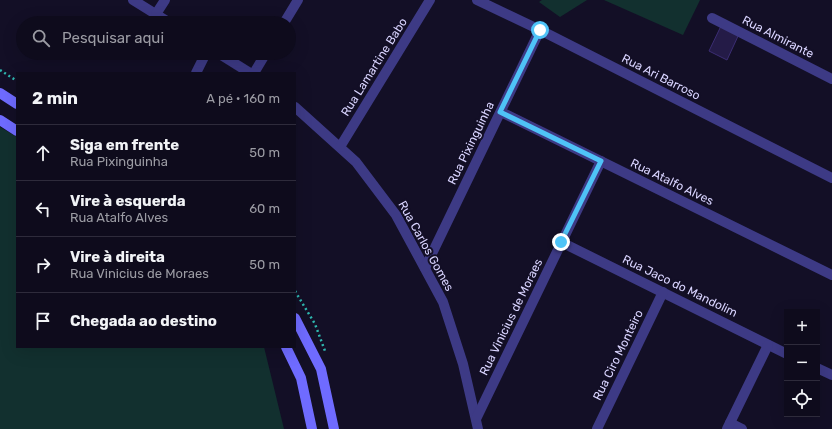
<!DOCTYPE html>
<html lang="pt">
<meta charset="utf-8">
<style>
:root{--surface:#0e0b1c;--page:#1c1929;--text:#f1f3f6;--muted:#9b9ba3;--line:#2e2b3b}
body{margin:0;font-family:Rubik,sans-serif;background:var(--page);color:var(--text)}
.controls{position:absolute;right:12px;bottom:12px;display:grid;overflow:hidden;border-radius:0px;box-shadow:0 4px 16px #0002}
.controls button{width:36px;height:36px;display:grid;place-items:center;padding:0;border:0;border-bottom:1px solid var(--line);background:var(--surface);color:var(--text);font:20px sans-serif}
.stop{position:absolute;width:12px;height:12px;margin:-9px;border:3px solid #4fc3f7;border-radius:50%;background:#fff}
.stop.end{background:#4fc3f7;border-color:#fff;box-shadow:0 1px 4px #0008}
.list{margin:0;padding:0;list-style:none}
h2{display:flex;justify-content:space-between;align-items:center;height:52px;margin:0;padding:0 16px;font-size:17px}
h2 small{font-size:13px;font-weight:400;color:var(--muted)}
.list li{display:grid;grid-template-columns:26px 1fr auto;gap:12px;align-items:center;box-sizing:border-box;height:56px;padding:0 16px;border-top:1px solid var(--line)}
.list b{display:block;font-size:15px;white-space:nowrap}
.list p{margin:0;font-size:13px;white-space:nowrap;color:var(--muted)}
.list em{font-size:13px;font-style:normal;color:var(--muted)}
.icon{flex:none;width:22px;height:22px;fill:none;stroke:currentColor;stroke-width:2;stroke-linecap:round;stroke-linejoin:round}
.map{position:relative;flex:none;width:832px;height:429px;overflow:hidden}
.search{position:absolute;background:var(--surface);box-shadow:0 4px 16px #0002;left:16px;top:16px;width:280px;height:44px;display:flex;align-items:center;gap:10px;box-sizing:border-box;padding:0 14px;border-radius:22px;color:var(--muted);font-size:15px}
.panel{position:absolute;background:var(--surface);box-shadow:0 4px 16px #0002;left:16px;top:72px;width:280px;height:276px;border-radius:0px}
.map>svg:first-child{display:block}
.green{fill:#12302f}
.building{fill:#241b47;stroke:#3b2d73}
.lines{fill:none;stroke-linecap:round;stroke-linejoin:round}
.path{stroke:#2fb8b0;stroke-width:2.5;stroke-dasharray:2 3;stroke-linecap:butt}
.street{stroke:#3d3a85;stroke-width:10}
.secondary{stroke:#6f6bff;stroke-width:10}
.route{stroke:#4fc3f7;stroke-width:5}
.labels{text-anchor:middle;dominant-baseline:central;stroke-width:4;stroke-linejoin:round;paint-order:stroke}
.street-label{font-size:12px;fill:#d9d4ff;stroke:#130f26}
</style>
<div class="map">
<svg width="832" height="429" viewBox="0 0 832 429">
<rect width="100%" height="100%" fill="#130f26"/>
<!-- green -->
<g class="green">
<polygon points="542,0 587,0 560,17 539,2"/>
<polygon points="604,0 700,0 683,35"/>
<polygon points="0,127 17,137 17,347 264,347 284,429 0,429"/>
</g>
<!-- building -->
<polygon class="building" points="721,26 739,34 727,60 709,51"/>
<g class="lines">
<!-- path -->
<g class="path">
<polyline points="0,70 17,81"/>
<polyline points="295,291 315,324 325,351"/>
</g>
<!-- street -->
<g class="street">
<polyline points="133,0 170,23"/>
<polyline points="477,0 540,30 832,178"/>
<polyline points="156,14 165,0"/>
<polyline points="712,18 832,79"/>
<polyline points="284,23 298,0"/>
<polyline points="218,53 250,73"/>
<polyline points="196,73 206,53"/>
<polyline points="254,73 266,53"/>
<polyline points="295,107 356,162 396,215 443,302 463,364 478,429"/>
<polyline points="501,112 832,275"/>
<polyline points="340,147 430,0"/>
<polyline points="561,242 787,354"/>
<polyline points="425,268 540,30"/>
<polyline points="817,368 832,375"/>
<polyline points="476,419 601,161"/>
<polyline points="730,423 742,429"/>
<polyline points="597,429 663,292"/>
<polyline points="727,429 768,345"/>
</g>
<!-- secondary -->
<g class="secondary">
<polyline points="0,93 17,104"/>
<polyline points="0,120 17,131"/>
<polyline points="295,318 321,369 334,429"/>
<polyline points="286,347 301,378 312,429"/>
</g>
</g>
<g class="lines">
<!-- route -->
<polyline class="route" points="540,30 500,112 601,161 561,242"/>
</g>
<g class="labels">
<!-- street labels -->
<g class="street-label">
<text transform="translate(778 37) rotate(27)">Rua Almirante</text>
<text transform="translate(374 67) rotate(-58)">Rua Lamartine Babo</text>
<text transform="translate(661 77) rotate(27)">Rua Ari Barroso</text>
<text transform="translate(471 143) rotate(-64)">Rua Pixinguinha</text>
<text transform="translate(672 182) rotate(26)">Rua Atalfo Alves</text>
<text transform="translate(426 246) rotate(61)">Rua Carlos Gomes</text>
<text transform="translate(680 286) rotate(26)">Rua Jaco do Mandolim</text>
<text transform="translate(511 317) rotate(-64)">Rua Vinicius de Moraes</text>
<text transform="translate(618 355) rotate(-64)">Rua Ciro Monteiro</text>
</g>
</g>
</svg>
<div class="controls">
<button>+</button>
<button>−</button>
<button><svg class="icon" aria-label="locate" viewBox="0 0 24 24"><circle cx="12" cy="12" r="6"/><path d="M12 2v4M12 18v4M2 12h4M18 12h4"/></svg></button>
</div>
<div class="stop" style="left:540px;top:30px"></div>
<div class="stop end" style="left:561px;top:242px"></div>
<div class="search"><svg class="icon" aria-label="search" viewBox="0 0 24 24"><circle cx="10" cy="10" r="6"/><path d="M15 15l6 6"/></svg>Pesquisar aqui</div>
<section class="panel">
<h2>2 min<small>A pé · 160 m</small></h2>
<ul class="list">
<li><svg class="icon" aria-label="ahead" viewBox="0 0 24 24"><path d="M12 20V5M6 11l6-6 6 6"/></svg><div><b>Siga em frente</b><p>Rua Pixinguinha</p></div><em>50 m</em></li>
<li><svg class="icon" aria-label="left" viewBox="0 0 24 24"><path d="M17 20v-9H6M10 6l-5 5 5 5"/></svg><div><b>Vire à esquerda</b><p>Rua Atalfo Alves</p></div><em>60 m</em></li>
<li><svg class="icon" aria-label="right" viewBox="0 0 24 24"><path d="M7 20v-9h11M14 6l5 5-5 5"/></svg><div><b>Vire à direita</b><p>Rua Vinicius de Moraes</p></div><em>50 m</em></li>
<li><svg class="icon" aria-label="arrive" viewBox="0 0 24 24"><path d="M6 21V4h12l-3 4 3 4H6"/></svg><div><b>Chegada ao destino</b></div></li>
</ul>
</section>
</div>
